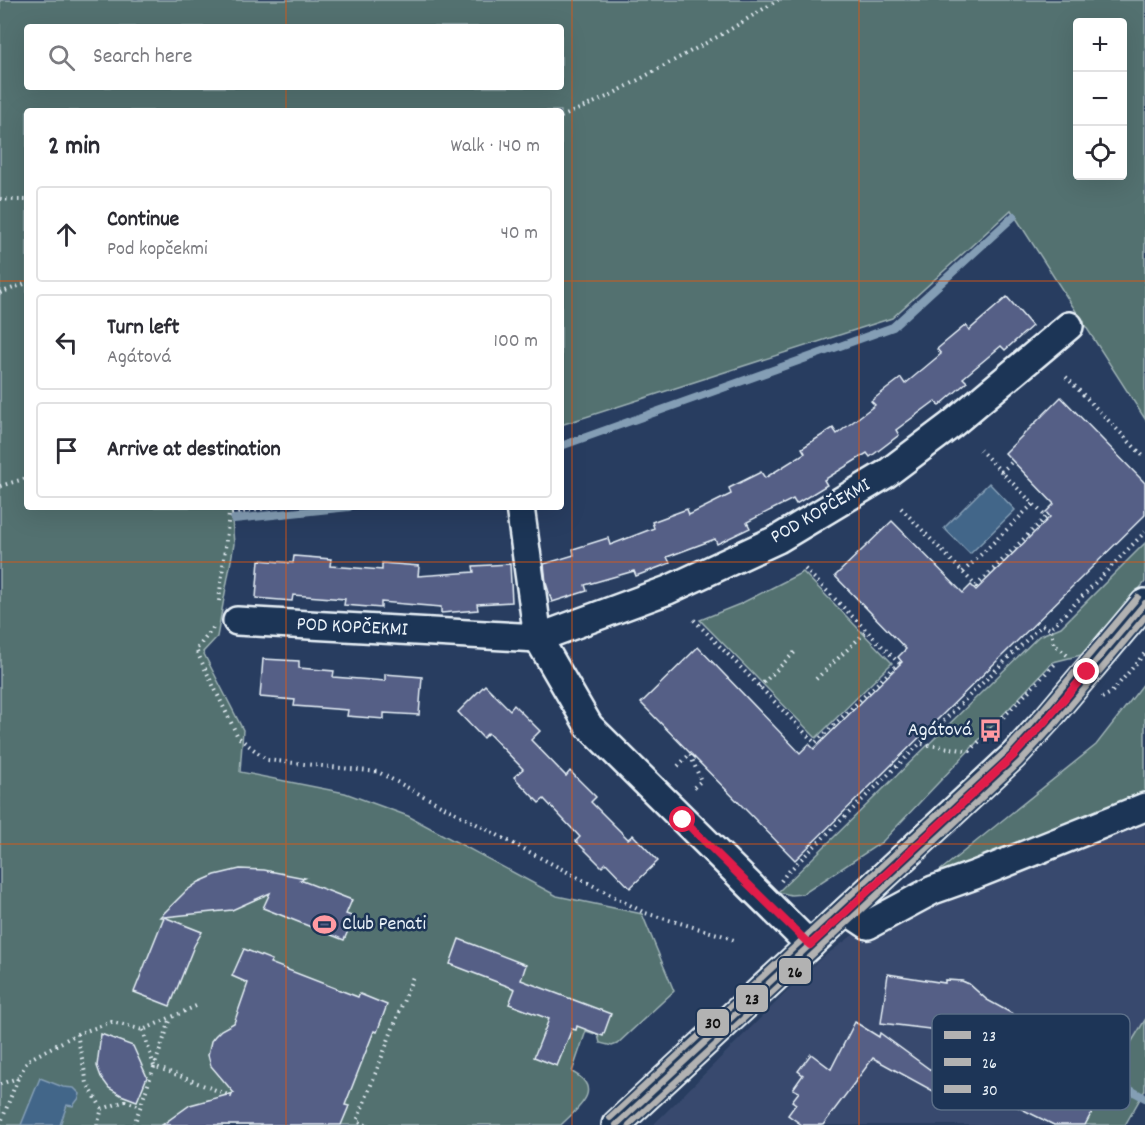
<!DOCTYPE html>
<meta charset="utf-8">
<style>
:root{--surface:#fff;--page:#f2f2f3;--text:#2b2b33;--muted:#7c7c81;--line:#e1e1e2}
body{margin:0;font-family:Dekko,sans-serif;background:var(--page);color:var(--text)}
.controls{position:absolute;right:18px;top:18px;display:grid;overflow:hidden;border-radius:6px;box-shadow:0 6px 24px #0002}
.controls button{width:54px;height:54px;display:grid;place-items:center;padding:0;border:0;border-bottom:2px solid var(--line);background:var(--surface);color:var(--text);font:30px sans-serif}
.stop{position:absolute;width:18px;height:18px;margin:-14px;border:4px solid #e11d48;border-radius:50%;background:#fff}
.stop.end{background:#e11d48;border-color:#fff;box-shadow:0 2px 6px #0008}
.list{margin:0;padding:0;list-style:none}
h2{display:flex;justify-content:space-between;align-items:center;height:78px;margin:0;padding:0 24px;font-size:26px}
h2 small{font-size:20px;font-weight:400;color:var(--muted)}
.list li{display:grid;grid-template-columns:39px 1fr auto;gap:18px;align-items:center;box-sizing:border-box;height:96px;margin:0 12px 12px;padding:0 12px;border:2px solid var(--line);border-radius:6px}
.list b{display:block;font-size:22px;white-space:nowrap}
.list p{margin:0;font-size:20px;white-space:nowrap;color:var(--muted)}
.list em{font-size:20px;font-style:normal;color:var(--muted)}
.icon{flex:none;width:33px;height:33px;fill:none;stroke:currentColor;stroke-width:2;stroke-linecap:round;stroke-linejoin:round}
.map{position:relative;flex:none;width:1145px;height:1125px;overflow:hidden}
.search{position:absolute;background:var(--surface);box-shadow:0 6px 24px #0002;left:24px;top:24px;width:540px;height:66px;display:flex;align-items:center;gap:15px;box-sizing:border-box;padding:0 21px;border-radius:6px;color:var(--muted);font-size:22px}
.panel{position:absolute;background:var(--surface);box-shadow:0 6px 24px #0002;left:24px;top:108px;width:540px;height:402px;border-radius:6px}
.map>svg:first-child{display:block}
.built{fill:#394a6e}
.green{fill:#527170;stroke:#9db1b4;stroke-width:1.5;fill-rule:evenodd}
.water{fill:#426689;stroke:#849eb5;stroke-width:1.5}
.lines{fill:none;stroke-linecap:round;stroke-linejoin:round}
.stream{stroke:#849eb5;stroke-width:8}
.building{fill:#545f86;stroke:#e8f1f8;stroke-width:1.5}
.minor-casing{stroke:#e8f1f8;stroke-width:32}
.path{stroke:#e8f1f8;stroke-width:4;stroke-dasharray:1.5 4.5;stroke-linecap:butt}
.minor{stroke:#1d3557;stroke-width:27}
.bus-1-casing{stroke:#1d3557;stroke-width:10}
.bus-2-casing{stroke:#1d3557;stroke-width:10}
.bus-3-casing{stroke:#1d3557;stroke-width:10}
.bus-1{stroke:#b2b2b2;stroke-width:6}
.bus-2{stroke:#b2b2b2;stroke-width:6}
.bus-3{stroke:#b2b2b2;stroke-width:6}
.route{stroke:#e11d48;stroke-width:8}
.grid{fill:none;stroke:#e8590c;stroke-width:1.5;stroke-opacity:0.55}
.labels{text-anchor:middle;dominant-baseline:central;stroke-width:5;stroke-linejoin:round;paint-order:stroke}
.street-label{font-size:20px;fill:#e8f1f8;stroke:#1d3557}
.poi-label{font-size:20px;fill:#e8f1f8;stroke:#1d3557;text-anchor:end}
.key{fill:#1d3557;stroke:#5a6d87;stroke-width:1.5}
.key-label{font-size:16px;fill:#e8f1f8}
.line-badge{stroke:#1d3557;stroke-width:2}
.pale-badge-label{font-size:16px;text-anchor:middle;font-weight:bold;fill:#111}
</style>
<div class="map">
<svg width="1145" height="1125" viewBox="0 0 1145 1125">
<rect width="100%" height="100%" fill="#283d60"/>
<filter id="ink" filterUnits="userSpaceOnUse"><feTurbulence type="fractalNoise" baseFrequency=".0167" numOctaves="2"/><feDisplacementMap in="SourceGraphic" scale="12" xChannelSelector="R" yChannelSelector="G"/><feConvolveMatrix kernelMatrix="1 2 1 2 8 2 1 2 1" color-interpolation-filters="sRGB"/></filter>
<g filter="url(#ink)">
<!-- built -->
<polygon class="built" points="1145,800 1145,1020 1116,1067 1085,1125 653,1125 818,961 937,873"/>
<!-- green -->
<g class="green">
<path d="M0 0H1145V419L1011 210 892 318 561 425V111H27V507H231L234 544 217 637 203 652 243 730 240 772 345 793 408 816 557 896 642 914 674 991 617 1044 612 1046 600 1043 598 1035 586 1031 572 1072C605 1089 578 1108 561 1125H0ZM1078 22H1122V176H1078ZM27 27H561V87H27Z"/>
<polygon points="1145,543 1145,582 1085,654 1053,662 882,842 803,894 791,895 778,892 1039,636 1061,627"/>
<polygon points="803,572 892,663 816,738 700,620 740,604"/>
<polygon points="1145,682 1145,800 937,873 1096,745"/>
<polygon points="945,980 962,981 969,984 987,1000 1013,1014 1012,1017 1116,1067 1145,1020 1145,1090 1125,1125 1054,1125 951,1074 972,1032"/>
</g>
<!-- water -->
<g class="water">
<polygon points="989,483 1015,510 970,554 944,528"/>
<polygon points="40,1078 63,1087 74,1088 80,1094 79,1098 73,1106 67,1105 60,1125 21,1125"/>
</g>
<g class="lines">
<!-- stream -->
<g class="stream">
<polyline points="561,446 893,327 1014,216"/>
<polyline points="234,519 349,507"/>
<polyline points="1114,1081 1145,1098"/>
</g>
</g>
<!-- building -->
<g class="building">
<polygon points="1007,297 1032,326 1005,350 1001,346 963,378 967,382 939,406 935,401 896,430 899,435 870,457 867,453 824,480 827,485 796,504 793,499 747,522 750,528 717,544 715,539 667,557 670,563 636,576 634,571 585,585 587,591 552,602 546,583 544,564 574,555 573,549 608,538 610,545 654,528 652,522 687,509 689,515 731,494 729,488 761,472 765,478 805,453 802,448 833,428 837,434 875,405 871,401 901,378 905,384 941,354 937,349 966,325 969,330"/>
<polygon points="1061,397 1145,483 1145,515 795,860 641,703 698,647 800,753 809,744 814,749 902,662 898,657 906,649 835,576 892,521 963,593 971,585 976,590 1050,517 1046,512 1054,504 1005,453"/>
<polygon points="294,556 331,559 330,566 382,570 382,563 419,566 418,576 474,572 473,566 510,564 512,602 477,604 478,610 441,613 441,607 381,602 381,608 344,605 345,599 293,595 292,601 256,598 259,560 293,563"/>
<polygon points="263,659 299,661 299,668 334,671 333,677 385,681 385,674 422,677 419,715 384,713 384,719 347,716 348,710 294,706 295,700 260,697"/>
<polygon points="485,685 510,710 514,705 540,731 531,740 566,776 570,771 596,797 591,802 628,839 633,835 658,861 630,888 606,863 602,867 576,841 580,837 544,799 539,803 514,777 523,769 488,733 483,738 458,712"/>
<polygon points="240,869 264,870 305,878 300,880 352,900 346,914 354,917 344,940 263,908 270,893 232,910 164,917 202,932 194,946 170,1006 134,992 164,917 160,917 186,891 199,882 215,875"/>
<polygon points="459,939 526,965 521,980 611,1014 603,1036 577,1026 576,1030 572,1029 557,1066 534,1057 549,1019 509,1004 515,989 450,964"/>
<polygon points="244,949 272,960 270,963 358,997 360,994 387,1005 377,1032 374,1031 345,1105 349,1106 341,1125 162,1125 190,1105 234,1093 211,1066 208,1055 211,1041 215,1036 221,1030 234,1023 248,983 232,976"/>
<polygon points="888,974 945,983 945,980 962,981 969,984 987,1000 1013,1014 1012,1017 1116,1067 1085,1125 1054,1125 951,1074 971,1034 881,1023"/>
<polygon points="855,1022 879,1037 880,1033 951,1085 944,1097 873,1058 823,1125 802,1125 788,1115 796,1104 792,1101 799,1092 793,1089 803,1075 798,1071 811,1054 831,1069"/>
<polygon points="101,1034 133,1046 147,1077 137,1101 121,1095 109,1088 101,1077 97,1066"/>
</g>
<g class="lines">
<defs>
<g id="minor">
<polyline points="520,507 538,638 589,726 810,945"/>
<polyline points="237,621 538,638 668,590 778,539 886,474 951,425 1069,326"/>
<polyline points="847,911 868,925 933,890 975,875 1145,807"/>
<polyline points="616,1125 1013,756 1048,718 1145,603"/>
</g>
</defs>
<!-- minor casing -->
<use href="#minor" class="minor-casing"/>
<!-- path -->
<g class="path">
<polyline points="561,117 609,96 726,32 778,0"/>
<polyline points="0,199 14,200 27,200"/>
<polyline points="0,293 27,283"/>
<polyline points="1066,377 1145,458"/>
<polyline points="1001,472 1013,461"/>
<polyline points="0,486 27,478"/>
<polyline points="901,508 976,586 1046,517 980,450"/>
<polyline points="963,572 1033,504"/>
<polyline points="219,601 229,514 274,507"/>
<polyline points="694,620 815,743 899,663 804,568"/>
<polyline points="213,628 196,650 238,737 267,760 378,772 645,913 721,935 734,940"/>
<polyline points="1067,655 1054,644 1050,629 1145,532"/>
<polyline points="816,679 867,631"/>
<polyline points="759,687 797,650"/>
<polyline points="1102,698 1111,693 1145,653"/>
<polyline points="922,744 970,751 1056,663"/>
<polyline points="678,766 690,754 701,781 691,790"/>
<polyline points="781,881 786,874 1042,625 1050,629"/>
<polyline points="143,1030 154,1066 236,1098"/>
<polyline points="77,1034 87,1083 102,1109 97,1125"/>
<polyline points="0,1084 18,1078"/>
<polyline points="102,1109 125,1101 140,1106"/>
<polyline points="0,1125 18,1078 28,1060 77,1034 112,1022 143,1030 196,1006"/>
<polyline points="134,1125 171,1018"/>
<polyline points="366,1125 357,1121 414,974"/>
</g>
<!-- minor -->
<use href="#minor" class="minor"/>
<defs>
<polyline id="bus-1" points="616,1125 1013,756 1048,718 1145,603"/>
<polyline id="bus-2" points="629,1125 1019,763 1055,724 1145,617"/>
<polyline id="bus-3" points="610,1118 1007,750 1041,712 1138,597"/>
</defs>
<!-- bus-1 casing -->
<use href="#bus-1" class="bus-1-casing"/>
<!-- bus-2 casing -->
<use href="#bus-2" class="bus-2-casing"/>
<!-- bus-3 casing -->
<use href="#bus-3" class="bus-3-casing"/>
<!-- bus-1 -->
<use href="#bus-1" class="bus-1"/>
<!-- bus-2 -->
<use href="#bus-2" class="bus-2"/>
<!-- bus-3 -->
<use href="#bus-3" class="bus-3"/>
</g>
</g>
<g class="lines" filter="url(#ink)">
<!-- route -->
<polyline class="route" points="683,820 810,945 1013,756 1048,718 1087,672"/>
</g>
<!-- grid -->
<path class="grid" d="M286 0V27M572 0V1125M859 0V1125M286 87V111M0 281H27M561 281H1145M286 507V1125M0 562H1145M0 844H1145"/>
<!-- icons -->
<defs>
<symbol id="bus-bare" viewBox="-9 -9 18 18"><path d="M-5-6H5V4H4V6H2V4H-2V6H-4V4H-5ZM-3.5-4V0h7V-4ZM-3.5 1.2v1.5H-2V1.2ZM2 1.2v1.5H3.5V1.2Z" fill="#ff9aa2" stroke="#1d3557" stroke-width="2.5" paint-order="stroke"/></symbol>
<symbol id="stadium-bare" viewBox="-9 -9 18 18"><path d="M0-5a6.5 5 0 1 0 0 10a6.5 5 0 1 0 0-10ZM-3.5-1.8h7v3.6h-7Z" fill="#ff9aa2" stroke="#1d3557" stroke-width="2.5" paint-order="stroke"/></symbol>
</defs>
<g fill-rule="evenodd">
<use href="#bus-bare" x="974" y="714" width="33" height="33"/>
<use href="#stadium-bare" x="308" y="908" width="33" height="33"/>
</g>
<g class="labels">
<!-- street labels -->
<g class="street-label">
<text transform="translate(821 512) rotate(-30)">POD KOPČEKMI</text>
<text transform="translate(352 628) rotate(3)">POD KOPČEKMI</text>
</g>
<!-- poi labels -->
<g class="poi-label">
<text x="972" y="731">Agátová</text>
<text x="342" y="925" text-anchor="start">Club Penati</text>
</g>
</g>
<!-- legend -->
<rect x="932" y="1014" width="198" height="96" rx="9" class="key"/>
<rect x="944" y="1031" width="27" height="8" fill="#b2b2b2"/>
<rect x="944" y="1058" width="27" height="8" fill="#b2b2b2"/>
<rect x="944" y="1085" width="27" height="8" fill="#b2b2b2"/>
<g class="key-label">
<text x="982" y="1041">23</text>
<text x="982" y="1068">26</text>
<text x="982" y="1095">30</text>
</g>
<g class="line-badge">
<rect x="778" y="957" width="34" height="28" rx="6" fill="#b2b2b2"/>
<rect x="735" y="984" width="34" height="29" rx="6" fill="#b2b2b2"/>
<rect x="696" y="1008" width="34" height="29" rx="6" fill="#b2b2b2"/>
</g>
<g class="pale-badge-label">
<text x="795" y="977">26</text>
<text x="752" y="1004">23</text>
<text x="713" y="1028">30</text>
</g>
</svg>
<div class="controls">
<button>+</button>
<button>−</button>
<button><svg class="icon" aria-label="locate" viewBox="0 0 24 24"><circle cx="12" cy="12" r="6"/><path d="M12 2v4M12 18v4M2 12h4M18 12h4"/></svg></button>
</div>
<div class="stop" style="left:683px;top:820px"></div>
<div class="stop end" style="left:1087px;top:672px"></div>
<div class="search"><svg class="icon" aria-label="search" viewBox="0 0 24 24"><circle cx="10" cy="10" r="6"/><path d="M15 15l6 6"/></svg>Search here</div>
<section class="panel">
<h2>2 min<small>Walk · 140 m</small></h2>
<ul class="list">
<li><svg class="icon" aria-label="ahead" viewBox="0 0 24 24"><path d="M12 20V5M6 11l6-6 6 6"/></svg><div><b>Continue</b><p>Pod kopčekmi</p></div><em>40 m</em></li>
<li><svg class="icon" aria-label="left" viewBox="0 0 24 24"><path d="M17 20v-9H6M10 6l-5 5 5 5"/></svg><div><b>Turn left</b><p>Agátová</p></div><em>100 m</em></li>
<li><svg class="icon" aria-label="arrive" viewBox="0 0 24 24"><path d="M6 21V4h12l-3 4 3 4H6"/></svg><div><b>Arrive at destination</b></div></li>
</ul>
</section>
</div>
